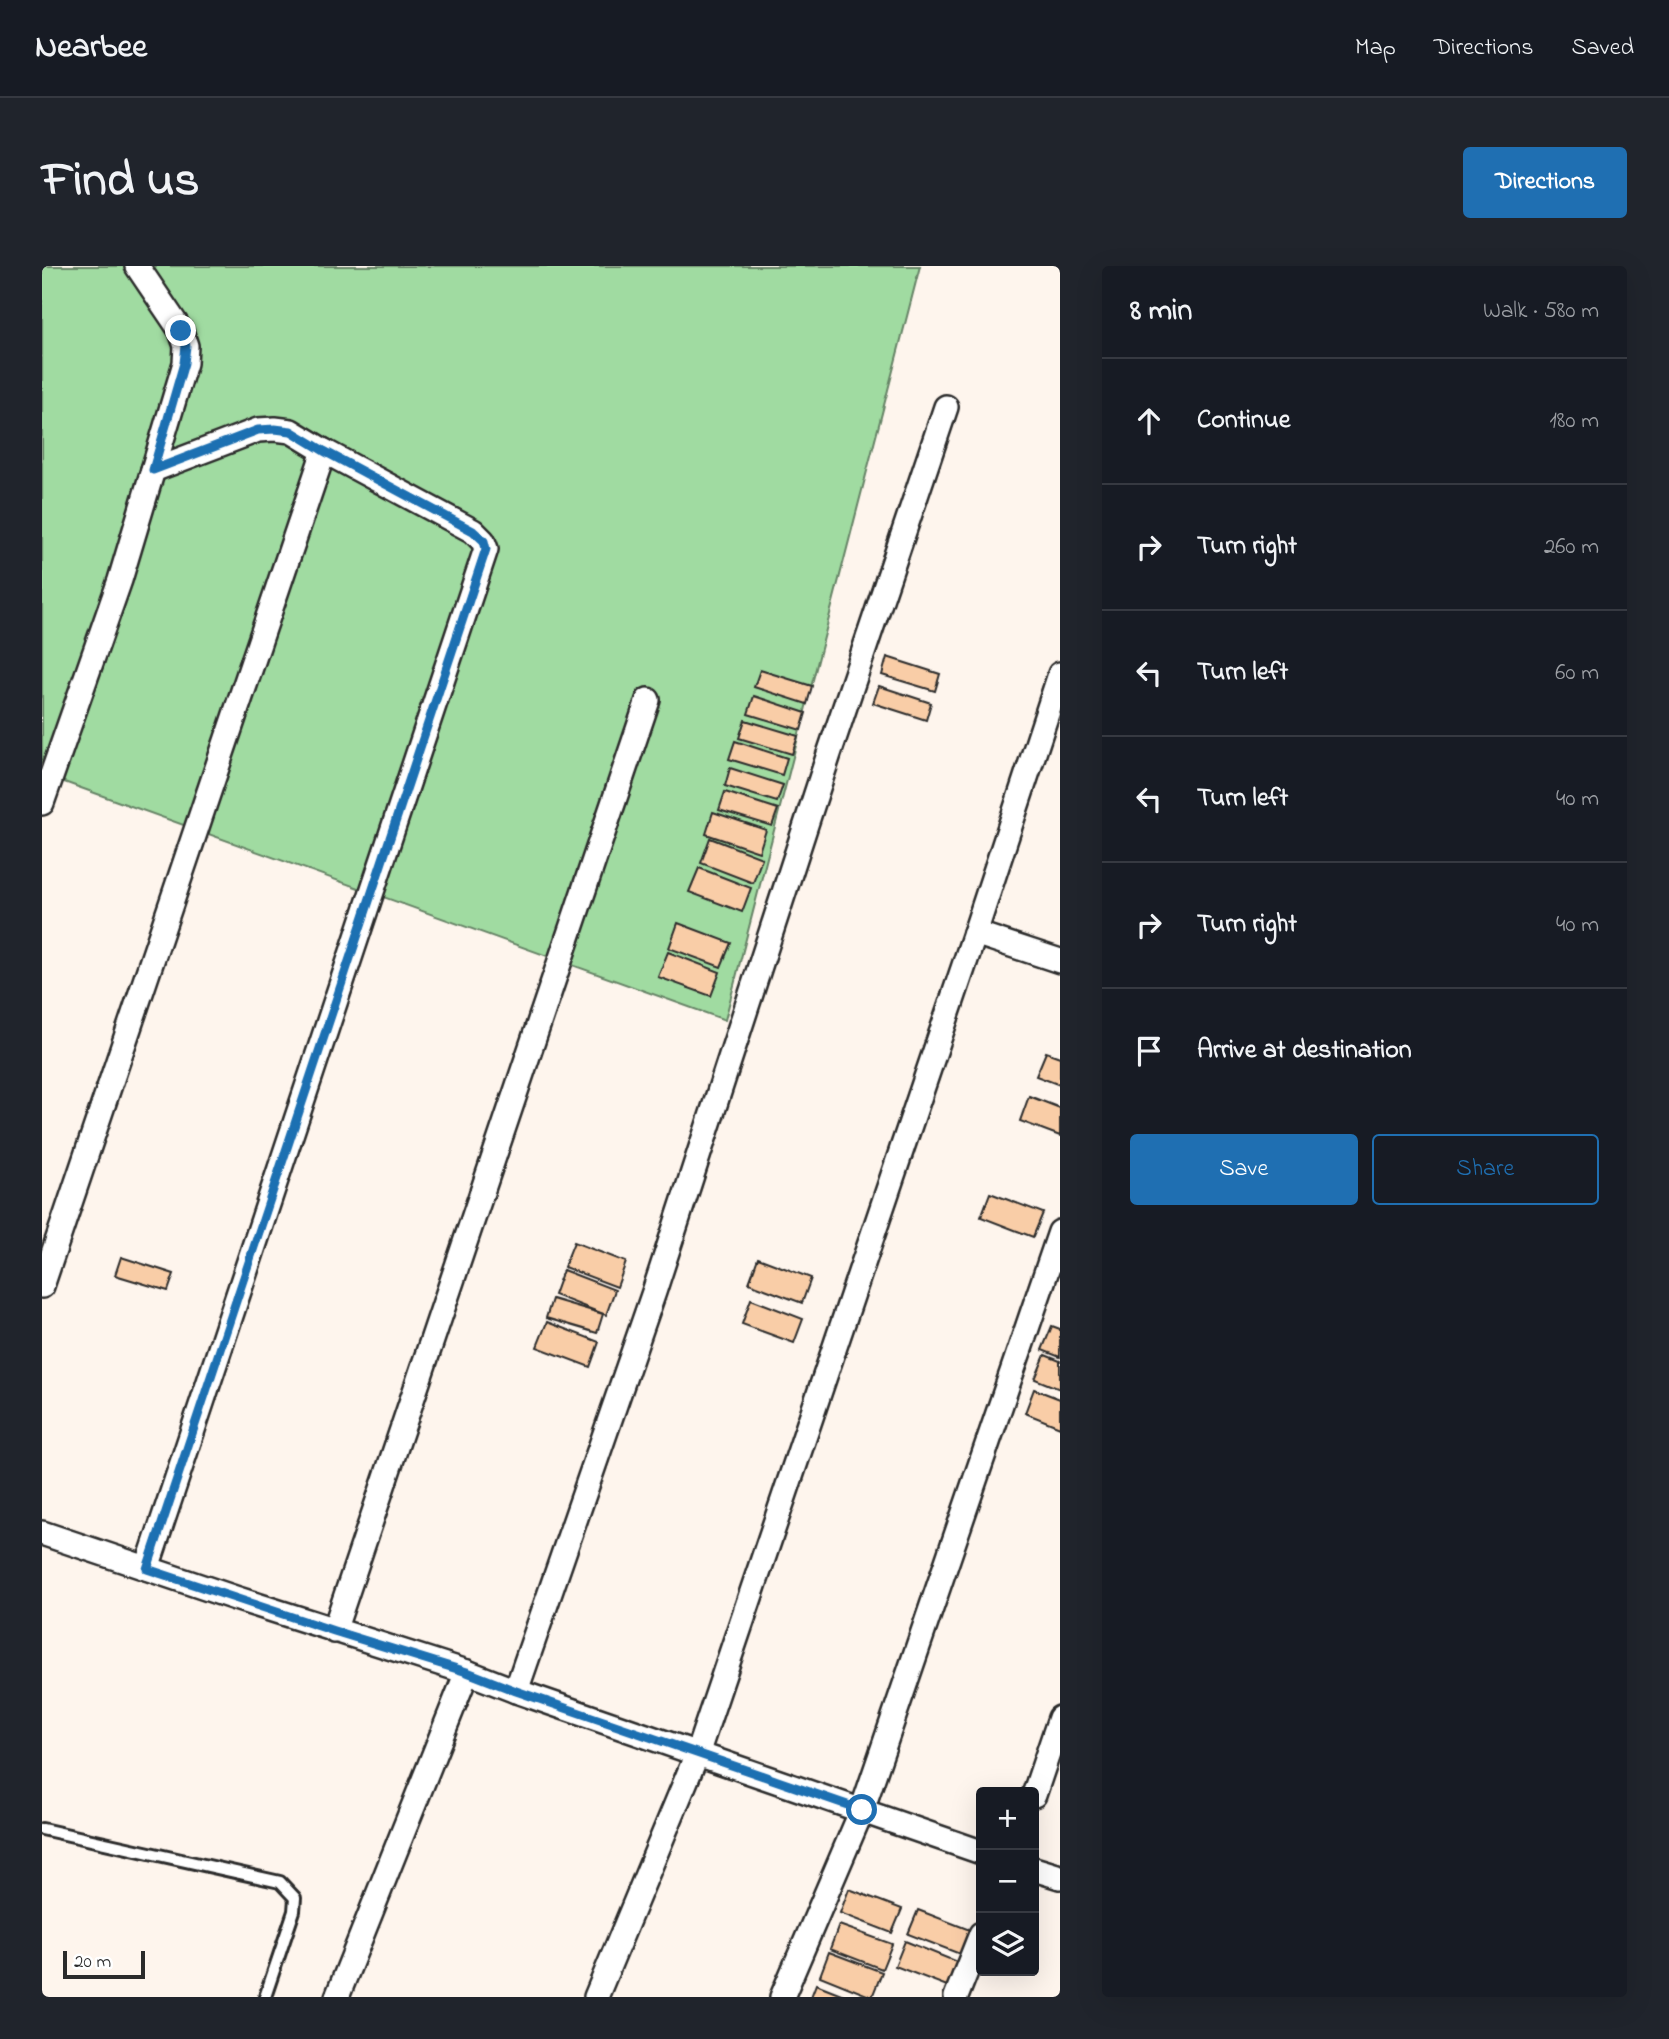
<!DOCTYPE html>
<meta charset="utf-8">
<style>
:root{--surface:#171b24;--page:#20242c;--text:#f1f3f6;--muted:#9ea1a6;--line:#363941;--accent:#1f6fb2}
body{margin:0;font-family:"Indie Flower",sans-serif;background:var(--page);color:var(--text)}
.controls{position:absolute;right:21px;bottom:21px;display:grid;overflow:hidden;border-radius:7px;box-shadow:0 7px 28px #0002}
.controls button{width:63px;height:63px;display:grid;place-items:center;padding:0;border:0;border-bottom:2px solid var(--line);background:var(--surface);color:var(--text);font:35px sans-serif}
.scale{position:absolute;left:21px;bottom:18px;width:82px;box-sizing:border-box;padding-left:7px;border:4px solid #2b2b2b;border-top:0;font-size:19px;line-height:24px;white-space:nowrap;color:#2b2b2b;-webkit-text-stroke:5px #fff;paint-order:stroke}
.stop{position:absolute;width:21px;height:21px;margin:-16px;border:5px solid #1f6fb2;border-radius:50%;background:#fff}
.stop.end{background:#1f6fb2;border-color:#fff;box-shadow:0 2px 7px #0008}
.list{margin:0;padding:0;list-style:none}
h2{display:flex;justify-content:space-between;align-items:center;height:91px;margin:0;padding:0 28px;font-size:30px}
h2 small{font-size:23px;font-weight:400;color:var(--muted)}
.list li{display:grid;grid-template-columns:46px 1fr auto;gap:21px;align-items:center;box-sizing:border-box;height:126px;padding:0 28px;border-top:2px solid var(--line)}
.list b{display:block;font-size:26px;white-space:nowrap}
.list em{font-size:23px;font-style:normal;color:var(--muted)}
.actions{display:flex;gap:14px;padding:21px 28px}
.actions a{flex:1;padding:16px 0;border:2px solid var(--accent);border-radius:7px;text-align:center;font-size:24px;color:var(--accent)}
.actions .main{background:var(--accent);color:#fff}
.icon{flex:none;width:38px;height:38px;fill:none;stroke:currentColor;stroke-width:2;stroke-linecap:round;stroke-linejoin:round}
.map{position:relative;flex:none;width:1018px;height:1731px;overflow:hidden;border-radius:7px}
header{display:flex;align-items:center;gap:42px;box-sizing:border-box;height:98px;padding:0 35px;background:var(--surface);border-bottom:2px solid var(--line)}
header strong{font-size:33px}
nav{display:flex;gap:38px;margin-inline-start:auto;font-size:24px}
.intro{display:flex;align-items:center;justify-content:space-between;box-sizing:border-box;height:168px;padding:0 42px}
h1{margin:0;font-size:49px}
.button{padding:18px 32px;border-radius:7px;background:var(--accent);color:#fff;font-size:24px;font-weight:700}
main{display:flex;gap:42px;padding:0 42px}
aside{flex:1;background:var(--surface);border-radius:7px;box-shadow:0 7px 28px #0002}
.map>svg:first-child{display:block}
.green{fill:#a0dba1;stroke:#668366;stroke-width:2}
.building{fill:#f9cda7;stroke:#2b2b2b;stroke-width:2}
.lines{fill:none;stroke-linecap:round;stroke-linejoin:round}
.service-casing{stroke:#2b2b2b;stroke-width:16}
.minor-casing{stroke:#2b2b2b;stroke-width:28}
.service{stroke:#fff;stroke-width:10}
.minor{stroke:#fff;stroke-width:23}
.route{stroke:#1f6fb2;stroke-width:9}
</style>
<header>
<strong>Nearbee</strong>
<nav><a>Map</a><a>Directions</a><a>Saved</a></nav>
</header>
<div class="intro"><h1>Find us</h1><a class="button">Directions</a></div>
<main>
<div class="map">
<svg width="1018" height="1731" viewBox="0 0 1018 1731">
<rect width="100%" height="100%" fill="#fef5ed"/>
<filter id="ink" filterUnits="userSpaceOnUse"><feTurbulence type="fractalNoise" baseFrequency=".0143" numOctaves="2"/><feDisplacementMap in="SourceGraphic" scale="14" xChannelSelector="R" yChannelSelector="G"/><feConvolveMatrix kernelMatrix="1 2 1 2 8 2 1 2 1" color-interpolation-filters="sRGB"/></filter>
<g filter="url(#ink)">
<!-- green -->
<polygon class="green" points="0,0 878,0 683,754 0,508"/>
<!-- building -->
<g class="building">
<polygon points="845,391 898,408 893,425 840,409"/>
<polygon points="718,404 770,420 765,438 712,421"/>
<polygon points="837,420 889,437 884,454 831,437"/>
<polygon points="712,430 764,447 759,464 706,448"/>
<polygon points="703,454 756,470 750,488 697,472"/>
<polygon points="693,475 745,492 740,509 687,493"/>
<polygon points="688,502 741,519 735,536 683,520"/>
<polygon points="683,526 736,543 730,560 677,544"/>
<polygon points="671,546 724,564 717,586 664,568"/>
<polygon points="668,572 720,592 711,617 659,597"/>
<polygon points="657,602 709,622 700,646 647,626"/>
<polygon points="636,657 689,677 679,701 627,682"/>
<polygon points="626,686 678,706 669,730 616,711"/>
<polygon points="1004,786 1018,791 1018,819 994,810"/>
<polygon points="987,830 1018,842 1018,870 978,855"/>
<polygon points="948,927 1001,947 991,971 939,951"/>
<polygon points="532,976 584,996 575,1021 522,1001"/>
<polygon points="79,991 132,1008 126,1025 73,1009"/>
<polygon points="716,992 769,1012 760,1037 707,1017"/>
<polygon points="521,1004 573,1024 564,1049 512,1029"/>
<polygon points="510,1033 561,1048 555,1067 504,1052"/>
<polygon points="709,1033 761,1053 752,1077 700,1058"/>
<polygon points="505,1056 557,1076 548,1101 495,1081"/>
<polygon points="1010,1060 1018,1063 1018,1091 1000,1084"/>
<polygon points="1003,1089 1018,1095 1018,1123 993,1113"/>
<polygon points="992,1123 1018,1133 1018,1161 983,1147"/>
<polygon points="807,1623 860,1643 850,1667 798,1647"/>
<polygon points="876,1644 928,1664 918,1688 866,1668"/>
<polygon points="797,1659 850,1678 840,1703 788,1683"/>
<polygon points="863,1675 915,1696 905,1720 853,1700"/>
<polygon points="787,1686 840,1706 830,1731 778,1710"/>
<polygon points="774,1718 807,1731 769,1731"/>
</g>
<g class="lines">
<defs>
<polyline id="service" points="0,1563 238,1616 253,1632 252,1645 223,1731"/>
<g id="minor">
<polyline points="0,537 78,314 143,97 144,80 139,65 95,0"/>
<polyline points="933,667 1018,695"/>
<polyline points="0,1020 282,185"/>
<polyline points="0,1267 193,1332 425,1406 295,1731"/>
<polyline points="105,1302 444,283 441,275 431,265 282,185 249,165 233,163 216,164 111,204"/>
<polyline points="292,1365 606,434"/>
<polyline points="425,1406 474,1425 939,1586"/>
<polyline points="474,1425 612,1026 787,488 904,141"/>
<polyline points="992,1529 1018,1452"/>
<polyline points="992,1603 1018,1611"/>
<polyline points="554,1731 655,1488 933,667 1018,408"/>
<polyline points="740,1731 820,1544 1018,966"/>
<polyline points="914,1731 939,1668"/>
</g>
</defs>
<!-- service casing -->
<use href="#service" class="service-casing"/>
<!-- minor casing -->
<use href="#minor" class="minor-casing"/>
<!-- service -->
<use href="#service" class="service"/>
<!-- minor -->
<use href="#minor" class="minor"/>
</g>
</g>
<g class="lines" filter="url(#ink)">
<!-- route -->
<polyline class="route" points="139,65 144,80 142,97 111,204 216,164 233,163 249,165 282,185 431,265 442,275 444,283 105,1303 292,1365 425,1406 474,1425 820,1544"/>
</g>
</svg>
<div class="controls">
<button>+</button>
<button>−</button>
<button><svg class="icon" aria-label="layers" viewBox="0 0 24 24"><path d="M12 4l9 5-9 5-9-5zM3 14l9 5 9-5"/></svg></button>
</div>
<div class="scale">20 m</div>
<div class="stop" style="left:820px;top:1544px"></div>
<div class="stop end" style="left:139px;top:65px"></div>
</div>
<aside>
<h2>8 min<small>Walk · 580 m</small></h2>
<ul class="list">
<li><svg class="icon" aria-label="ahead" viewBox="0 0 24 24"><path d="M12 20V5M6 11l6-6 6 6"/></svg><div><b>Continue</b></div><em>180 m</em></li>
<li><svg class="icon" aria-label="right" viewBox="0 0 24 24"><path d="M7 20v-9h11M14 6l5 5-5 5"/></svg><div><b>Turn right</b></div><em>260 m</em></li>
<li><svg class="icon" aria-label="left" viewBox="0 0 24 24"><path d="M17 20v-9H6M10 6l-5 5 5 5"/></svg><div><b>Turn left</b></div><em>60 m</em></li>
<li><svg class="icon" aria-label="left" viewBox="0 0 24 24"><path d="M17 20v-9H6M10 6l-5 5 5 5"/></svg><div><b>Turn left</b></div><em>40 m</em></li>
<li><svg class="icon" aria-label="right" viewBox="0 0 24 24"><path d="M7 20v-9h11M14 6l5 5-5 5"/></svg><div><b>Turn right</b></div><em>40 m</em></li>
<li><svg class="icon" aria-label="arrive" viewBox="0 0 24 24"><path d="M6 21V4h12l-3 4 3 4H6"/></svg><div><b>Arrive at destination</b></div></li>
</ul>
<div class="actions"><a class="main">Save</a><a>Share</a></div>
</aside>
</main>
